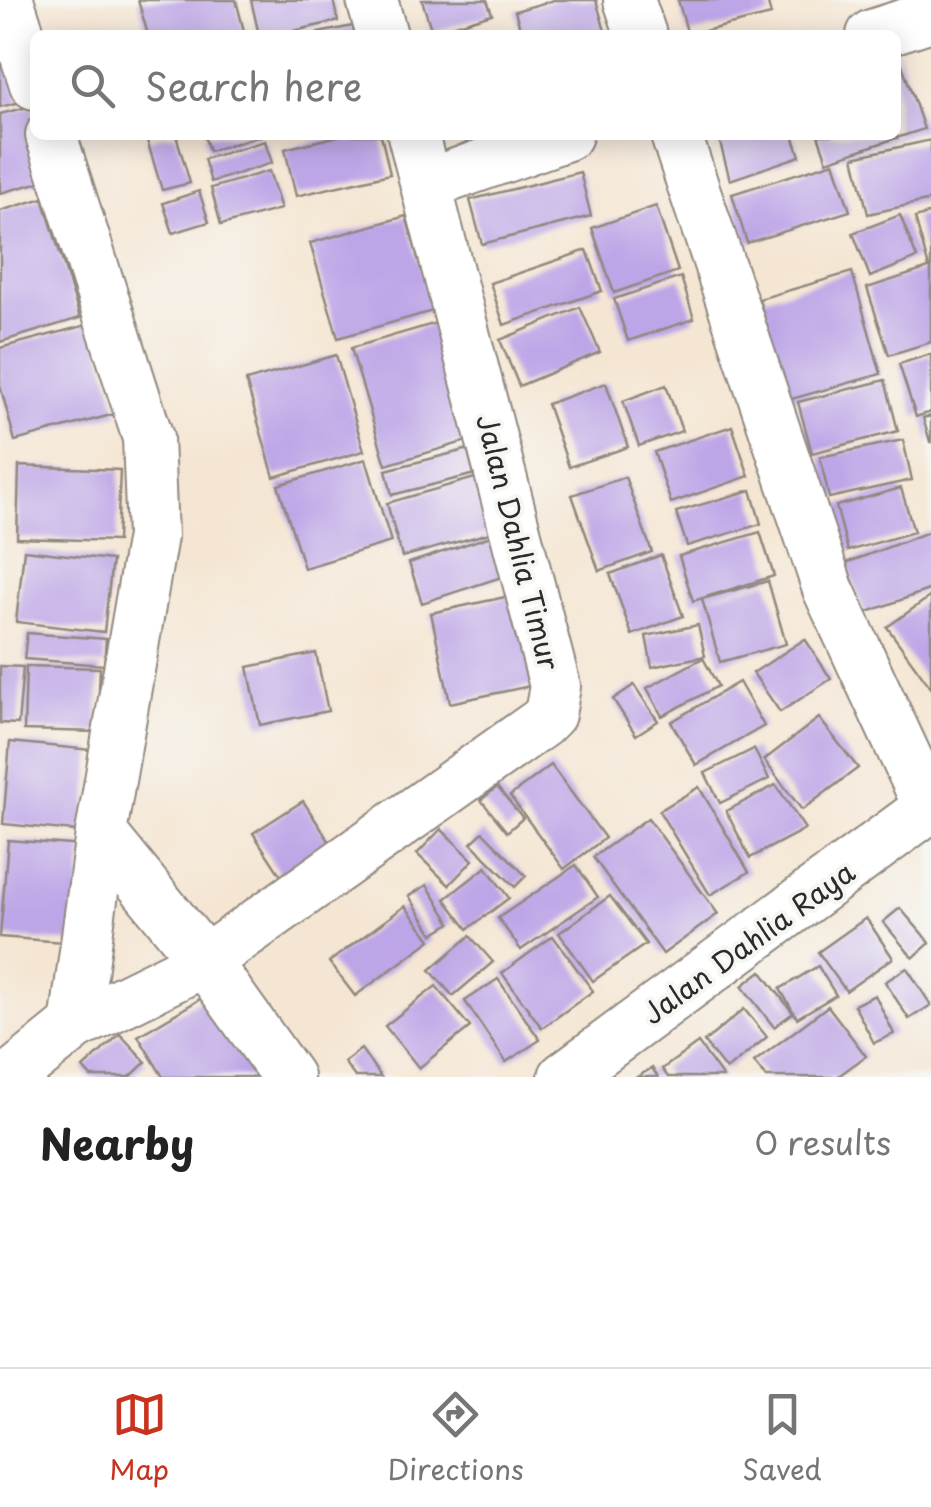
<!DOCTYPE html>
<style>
:root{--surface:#fff;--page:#f6f6f6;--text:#222;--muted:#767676;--line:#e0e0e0;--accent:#c8321e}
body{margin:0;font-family:"Playpen Sans",sans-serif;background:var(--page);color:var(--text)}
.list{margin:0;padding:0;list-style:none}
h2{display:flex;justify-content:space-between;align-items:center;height:130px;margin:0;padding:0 40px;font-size:42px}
h2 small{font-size:32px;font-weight:400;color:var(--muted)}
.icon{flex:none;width:55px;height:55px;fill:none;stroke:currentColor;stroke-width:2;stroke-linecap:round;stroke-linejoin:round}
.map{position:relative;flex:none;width:931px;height:1077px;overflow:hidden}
.search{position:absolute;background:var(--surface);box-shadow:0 5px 25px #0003;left:30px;right:30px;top:30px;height:110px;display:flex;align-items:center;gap:25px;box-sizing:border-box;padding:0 35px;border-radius:15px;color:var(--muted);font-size:38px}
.sheet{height:290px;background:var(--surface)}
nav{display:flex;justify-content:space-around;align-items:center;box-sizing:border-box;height:140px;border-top:2px solid var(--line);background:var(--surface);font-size:28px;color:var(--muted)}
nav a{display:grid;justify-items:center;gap:5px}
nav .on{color:var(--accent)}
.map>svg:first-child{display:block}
.building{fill:#bda6e7}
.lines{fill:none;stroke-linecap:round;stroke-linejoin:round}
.street-casing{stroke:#90887f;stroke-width:54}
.street{stroke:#fff;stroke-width:50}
.labels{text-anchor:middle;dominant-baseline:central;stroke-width:8;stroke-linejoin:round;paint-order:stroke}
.street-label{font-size:28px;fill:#2b2b2b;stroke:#f6f6f2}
</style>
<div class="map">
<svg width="931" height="1077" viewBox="0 0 931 1077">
<rect width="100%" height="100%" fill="#f6f6f2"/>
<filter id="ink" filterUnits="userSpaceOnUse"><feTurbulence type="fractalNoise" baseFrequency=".01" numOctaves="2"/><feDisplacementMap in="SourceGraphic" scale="20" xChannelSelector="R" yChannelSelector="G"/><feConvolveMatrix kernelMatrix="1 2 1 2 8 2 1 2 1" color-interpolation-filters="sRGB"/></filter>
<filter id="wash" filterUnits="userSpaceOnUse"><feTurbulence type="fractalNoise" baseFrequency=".0048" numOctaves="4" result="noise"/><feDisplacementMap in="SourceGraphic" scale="40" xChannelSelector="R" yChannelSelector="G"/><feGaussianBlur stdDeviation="2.25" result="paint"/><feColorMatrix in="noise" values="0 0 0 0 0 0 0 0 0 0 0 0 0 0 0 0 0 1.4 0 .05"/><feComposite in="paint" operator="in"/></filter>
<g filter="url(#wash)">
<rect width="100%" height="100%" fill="#f5e6d3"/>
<g id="blocks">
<!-- building -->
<g class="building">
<polygon points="138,0 236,0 245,35 148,35"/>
<polygon points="251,0 333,0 338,21 276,35 259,35"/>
<polygon points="422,0 487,0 492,14 432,32"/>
<polygon points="554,0 596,0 606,35 522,35 515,11"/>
<polygon points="678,0 767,0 771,15 688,35"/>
<polygon points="353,26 355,35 318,35 318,33"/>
<polygon points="0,44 20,102 0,107"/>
<polygon points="897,50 924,129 827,161 818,135 896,135"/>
<polygon points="35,105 35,135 55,178 0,193 0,114"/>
<polygon points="165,135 176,135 190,183 162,190 147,140"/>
<polygon points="204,135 261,135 261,136 209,151"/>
<polygon points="342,135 381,135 390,174 296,196 285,149"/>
<polygon points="718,135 793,135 800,156 730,180"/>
<polygon points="931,140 931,200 868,214 854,157"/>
<polygon points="265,141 272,163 211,182 204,159"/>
<polygon points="834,162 850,211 747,243 732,194"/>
<polygon points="269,171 281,209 221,225 211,188"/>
<polygon points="580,172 591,216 482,244 470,200"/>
<polygon points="199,191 209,222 173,233 163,203"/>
<polygon points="43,198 80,318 0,342 0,211"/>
<polygon points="656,206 678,271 614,293 592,228"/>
<polygon points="931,213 931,342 889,355 867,288 929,268 915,218"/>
<polygon points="900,215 917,258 870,277 853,233"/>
<polygon points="406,216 433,311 338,338 310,243"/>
<polygon points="587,250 602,291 504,325 490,283"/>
<polygon points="852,272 881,374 788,400 759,299"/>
<polygon points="681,277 694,319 628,341 614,299"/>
<polygon points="580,307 600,352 519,386 500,340"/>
<polygon points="450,319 484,436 386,465 351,348"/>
<polygon points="94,323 118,413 15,441 0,385 0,348"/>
<polygon points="931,354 931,412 916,417 899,364"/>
<polygon points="336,355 364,451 274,477 246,381"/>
<polygon points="885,380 898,431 812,453 798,402"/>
<polygon points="606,383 628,447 569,467 547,404"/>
<polygon points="666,385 682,431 639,446 623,401"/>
<polygon points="931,416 931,442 930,442 923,418"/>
<polygon points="732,426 749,476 671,503 654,452"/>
<polygon points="903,440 912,480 829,498 820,457"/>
<polygon points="473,448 479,473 392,495 386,470"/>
<polygon points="366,459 391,542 304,568 278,485"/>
<polygon points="19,466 120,470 117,541 17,538"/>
<polygon points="485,475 501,530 402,557 387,503"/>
<polygon points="625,477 652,552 599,571 572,495"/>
<polygon points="901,488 914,532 848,551 836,506"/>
<polygon points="751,490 761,524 687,546 676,512"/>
<polygon points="931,531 931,589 865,613 846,563"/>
<polygon points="503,532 517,572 422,603 409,563"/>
<polygon points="760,532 774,576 693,601 679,556"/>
<polygon points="24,550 112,560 104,632 16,622"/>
<polygon points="661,555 683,616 632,635 610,574"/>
<polygon points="768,581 786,644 720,662 702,599"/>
<polygon points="524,593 544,683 450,703 431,613"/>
<polygon points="931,596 931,688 887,627"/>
<polygon points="698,625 705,656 652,667 646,636"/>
<polygon points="27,633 106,639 104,665 24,659"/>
<polygon points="805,639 831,679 780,712 753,673"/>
<polygon points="316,653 328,711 260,725 248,667"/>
<polygon points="703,658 718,686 662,716 647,688"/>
<polygon points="0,666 23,667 18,724 0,723"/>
<polygon points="26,666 100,668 97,732 24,730"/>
<polygon points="739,682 764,726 696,765 671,722"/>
<polygon points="634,685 658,721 636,735 613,699"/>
<polygon points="819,718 858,768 802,810 764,760"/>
<polygon points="10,742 92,750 84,832 3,824"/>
<polygon points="754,749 769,779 720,803 705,773"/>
<polygon points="551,765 605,838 564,869 510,796"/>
<polygon points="776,785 805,829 750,858 726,811"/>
<polygon points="497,787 523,818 507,832 481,800"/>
<polygon points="699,787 749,872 710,895 659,811"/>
<polygon points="303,801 331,844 281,876 253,833"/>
<polygon points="648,818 718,914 663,954 593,857"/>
<polygon points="441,829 473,860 449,885 417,854"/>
<polygon points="483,832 526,876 515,887 471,843"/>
<polygon points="8,840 83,846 75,943 0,937"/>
<polygon points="576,865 598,897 521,950 498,918"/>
<polygon points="486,867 509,898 468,929 445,899"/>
<polygon points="427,885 451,923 433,934 409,896"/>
<polygon points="610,896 646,944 593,981 559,933"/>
<polygon points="405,906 431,940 355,996 329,962"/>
<polygon points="900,908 930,943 913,958 883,922"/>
<polygon points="866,918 893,958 846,991 818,952"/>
<polygon points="470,936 493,962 453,996 430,970"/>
<polygon points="553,936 593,991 542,1028 502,973"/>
<polygon points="818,966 836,995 797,1018 780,989"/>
<polygon points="907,968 931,1005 909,1019 885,982"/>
<polygon points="761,971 793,1013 774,1027 742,986"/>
<polygon points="498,979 540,1040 506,1062 465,1001"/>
<polygon points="436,986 470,1027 419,1068 385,1026"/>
<polygon points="207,995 256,1077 163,1077 138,1036"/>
<polygon points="875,995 894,1034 874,1043 854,1005"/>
<polygon points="828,1006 866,1056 837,1077 766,1077 754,1062"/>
<polygon points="744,1009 767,1037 726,1070 704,1042"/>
<polygon points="120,1034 146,1062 130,1077 91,1077 83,1068"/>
<polygon points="698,1043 723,1077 668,1077 662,1069"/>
<polygon points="361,1049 381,1077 355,1077 344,1062"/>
<polygon points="652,1068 658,1077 637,1077"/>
</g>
</g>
</g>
<g filter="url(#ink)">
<use href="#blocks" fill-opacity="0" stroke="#90887f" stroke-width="2.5"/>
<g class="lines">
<defs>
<g id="street">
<polyline points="8,0 35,84"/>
<polyline points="372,0 382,35"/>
<polyline points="629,0 641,35"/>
<polyline points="872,35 931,16"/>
<polyline points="51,135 148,438 152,536 101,833 205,961 288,1077"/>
<polyline points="676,135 828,589 929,807"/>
<polyline points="428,184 567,135"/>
<polyline points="75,1025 101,833"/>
<polyline points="11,1077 75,1025 205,961 541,723 550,714 555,686 413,135"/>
<polyline points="564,1077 931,806"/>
</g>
</defs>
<!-- street casing -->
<use href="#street" class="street-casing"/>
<!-- street -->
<use href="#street" class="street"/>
</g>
</g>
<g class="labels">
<!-- street labels -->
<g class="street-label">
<text transform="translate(519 542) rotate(76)">Jalan Dahlia Timur</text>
<text transform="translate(748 942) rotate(-36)">Jalan Dahlia Raya</text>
</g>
</g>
</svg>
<div class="search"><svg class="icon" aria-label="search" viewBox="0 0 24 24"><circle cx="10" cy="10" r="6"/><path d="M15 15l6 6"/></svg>Search here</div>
</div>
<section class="sheet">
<h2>Nearby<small>0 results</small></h2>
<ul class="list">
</ul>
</section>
<nav>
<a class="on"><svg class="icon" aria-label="map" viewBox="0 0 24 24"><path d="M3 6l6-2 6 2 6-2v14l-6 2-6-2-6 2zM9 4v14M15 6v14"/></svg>Map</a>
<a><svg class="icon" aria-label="directions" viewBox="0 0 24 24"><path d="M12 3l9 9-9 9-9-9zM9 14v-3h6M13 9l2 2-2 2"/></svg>Directions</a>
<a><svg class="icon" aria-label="saved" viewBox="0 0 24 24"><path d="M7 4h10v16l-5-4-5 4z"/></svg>Saved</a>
</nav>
